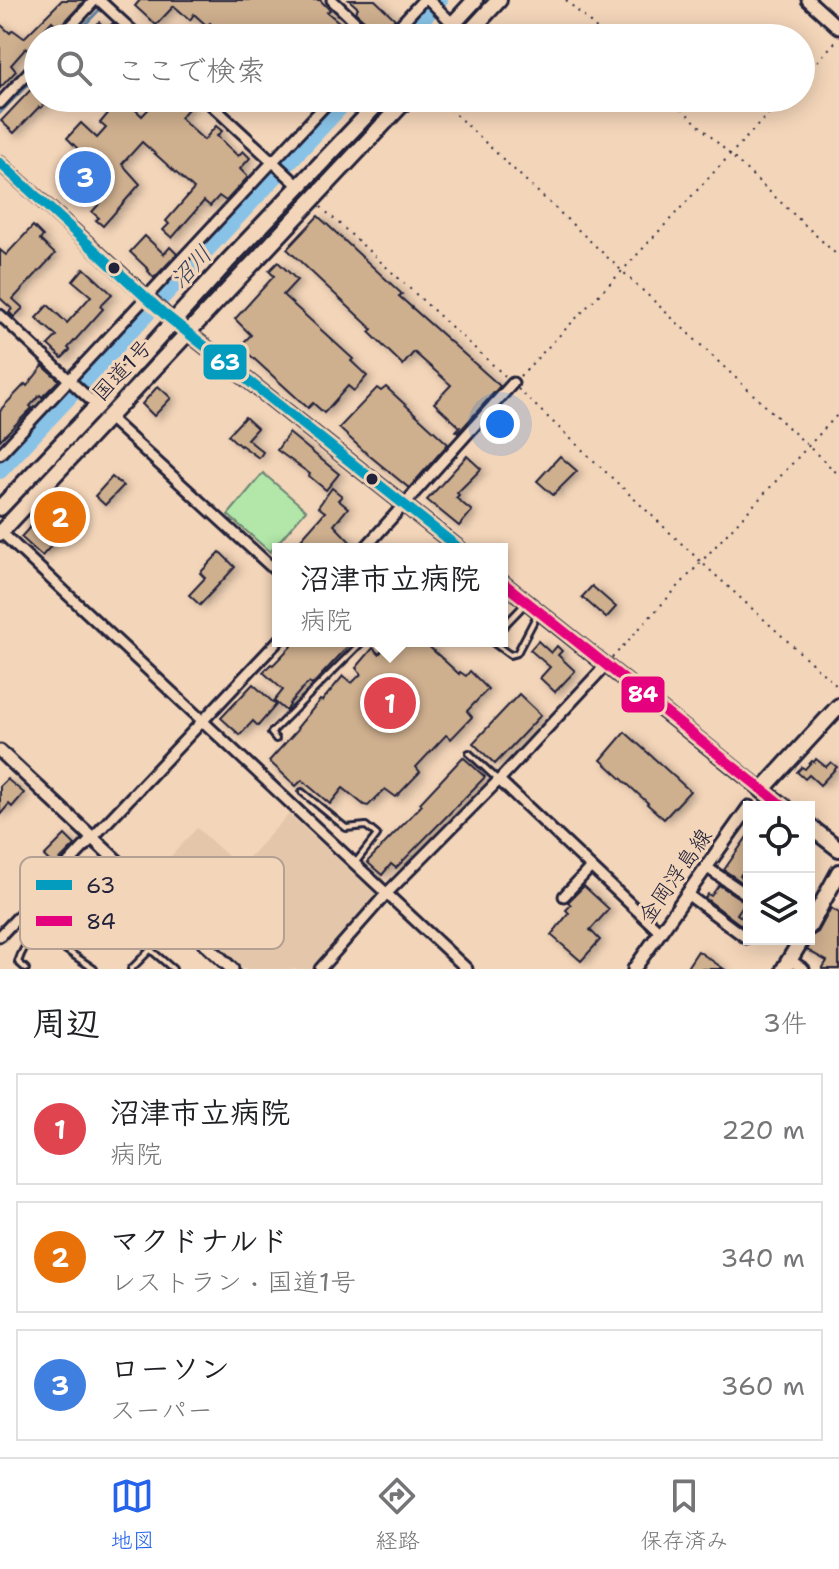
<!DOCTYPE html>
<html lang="ja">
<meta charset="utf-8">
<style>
:root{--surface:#fff;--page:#f6f6f6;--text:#202124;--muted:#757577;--line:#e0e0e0;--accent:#2563eb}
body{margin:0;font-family:"Shantell Sans","Klee One",sans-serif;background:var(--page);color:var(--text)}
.controls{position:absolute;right:24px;bottom:24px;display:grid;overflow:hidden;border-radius:0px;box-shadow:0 4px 20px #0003}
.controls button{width:72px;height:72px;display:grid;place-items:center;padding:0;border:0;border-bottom:2px solid var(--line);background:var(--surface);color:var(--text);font:40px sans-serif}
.you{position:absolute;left:500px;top:424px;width:28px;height:28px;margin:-20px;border:6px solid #fff;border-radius:50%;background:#1a73e8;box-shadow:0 0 0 12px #1a73e833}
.badge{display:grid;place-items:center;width:52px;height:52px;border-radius:50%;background:var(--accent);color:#fff;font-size:26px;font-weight:700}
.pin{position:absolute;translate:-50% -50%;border:4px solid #fff;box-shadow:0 2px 8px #0006}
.popup{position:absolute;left:272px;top:543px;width:236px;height:104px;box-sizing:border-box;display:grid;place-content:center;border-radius:0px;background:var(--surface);filter:drop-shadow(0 2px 6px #0005);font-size:26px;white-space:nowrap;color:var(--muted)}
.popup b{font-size:30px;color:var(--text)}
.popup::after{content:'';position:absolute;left:50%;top:100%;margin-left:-16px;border:16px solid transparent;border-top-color:var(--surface)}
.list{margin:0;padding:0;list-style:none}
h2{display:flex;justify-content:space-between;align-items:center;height:104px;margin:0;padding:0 32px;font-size:34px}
h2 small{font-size:26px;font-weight:400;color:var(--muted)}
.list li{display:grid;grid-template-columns:52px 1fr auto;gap:24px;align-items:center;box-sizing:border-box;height:112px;margin:0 16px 16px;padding:0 16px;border:2px solid var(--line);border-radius:0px}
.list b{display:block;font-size:30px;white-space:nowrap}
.list p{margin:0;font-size:26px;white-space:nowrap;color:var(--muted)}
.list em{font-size:26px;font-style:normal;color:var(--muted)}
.icon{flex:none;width:44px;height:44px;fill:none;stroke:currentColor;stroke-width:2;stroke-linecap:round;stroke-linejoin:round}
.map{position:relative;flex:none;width:839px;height:969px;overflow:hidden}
.search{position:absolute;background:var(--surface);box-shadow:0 4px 20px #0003;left:24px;right:24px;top:24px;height:88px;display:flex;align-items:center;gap:20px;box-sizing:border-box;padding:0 28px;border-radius:44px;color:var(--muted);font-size:30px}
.sheet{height:488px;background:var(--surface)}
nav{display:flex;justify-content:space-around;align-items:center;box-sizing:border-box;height:112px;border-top:2px solid var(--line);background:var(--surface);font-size:22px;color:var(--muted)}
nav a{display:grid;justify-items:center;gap:4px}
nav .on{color:var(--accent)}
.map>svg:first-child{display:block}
.built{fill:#e4c7aa}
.green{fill:#b2e7a9;stroke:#6a8472;stroke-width:2}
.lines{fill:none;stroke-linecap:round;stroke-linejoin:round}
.stream{stroke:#5f83a2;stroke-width:3}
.river{stroke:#88c3e7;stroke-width:16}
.building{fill:#ceaf8e;stroke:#22223b;stroke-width:2;filter:url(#shadow)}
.service-casing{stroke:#22223b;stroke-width:10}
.minor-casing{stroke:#22223b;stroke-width:15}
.tertiary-casing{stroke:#22223b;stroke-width:17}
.secondary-casing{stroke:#22223b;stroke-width:18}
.primary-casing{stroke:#22223b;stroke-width:20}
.trunk-casing{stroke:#22223b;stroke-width:20}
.path{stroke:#22223b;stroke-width:2;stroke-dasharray:2 6;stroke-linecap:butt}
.service{stroke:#f3d5b9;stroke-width:4}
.minor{stroke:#f3d5b9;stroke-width:9}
.tertiary{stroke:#f3d5b9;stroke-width:11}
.secondary{stroke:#f3d5b9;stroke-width:12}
.primary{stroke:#f3d5b9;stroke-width:14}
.trunk{stroke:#f3d5b9;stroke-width:14}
.bus-1-casing{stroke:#f3d5b9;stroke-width:16}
.bus-2-casing{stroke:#f3d5b9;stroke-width:16}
.bus-1{stroke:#039cbf;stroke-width:10}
.bus-2{stroke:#e5007d;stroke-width:10}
.bus-dot{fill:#22223b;stroke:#f3d5b9;stroke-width:3}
.labels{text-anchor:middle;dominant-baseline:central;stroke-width:6;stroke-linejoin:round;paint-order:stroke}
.street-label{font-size:22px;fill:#22223b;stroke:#f3d5b9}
.water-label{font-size:24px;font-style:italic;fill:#36425d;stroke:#f3d5b9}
.key{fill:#f3d5b9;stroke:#b49f93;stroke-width:2}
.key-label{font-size:22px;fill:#22223b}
.line-badge{stroke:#f3d5b9;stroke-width:3}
.badge-label{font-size:22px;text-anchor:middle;font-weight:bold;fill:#fff}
</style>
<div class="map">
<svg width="839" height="969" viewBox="0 0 839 969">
<defs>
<filter id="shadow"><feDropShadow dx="4.5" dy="2.5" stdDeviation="4" flood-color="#0004"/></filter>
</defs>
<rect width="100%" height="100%" fill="#f3d5b9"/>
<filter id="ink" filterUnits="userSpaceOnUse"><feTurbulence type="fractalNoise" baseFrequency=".0125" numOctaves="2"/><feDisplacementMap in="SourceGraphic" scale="16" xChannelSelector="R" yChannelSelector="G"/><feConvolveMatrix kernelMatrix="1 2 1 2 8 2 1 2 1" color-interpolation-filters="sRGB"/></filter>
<g filter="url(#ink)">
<!-- built -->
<polygon class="built" points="289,814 378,896 311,969 243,969 148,881 197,828 240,867"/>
<!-- green -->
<polygon class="green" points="263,473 306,510 270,552 228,515"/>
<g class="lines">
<!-- stream -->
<g class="stream">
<polyline points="72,38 109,0"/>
<polyline points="0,113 38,74"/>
</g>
<!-- river -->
<g class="river">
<polyline points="405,38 440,0"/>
<polyline points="0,471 349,98"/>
</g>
</g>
<!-- building -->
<g class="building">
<polygon points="62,0 85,0 59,28 52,21 40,34 44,38 38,38 38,55 34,56 26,48 11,65 16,71 0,88 0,24 10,33 13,30 24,38"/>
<polygon points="140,0 320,0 330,10 327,12 358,38 225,38 210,23 207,26 194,14 190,20 174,6 156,25 135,6"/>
<polygon points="349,0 375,0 395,19 381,35 355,12 358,8"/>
<polygon points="99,22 107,29 113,23 127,38 83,38"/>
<polygon points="38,82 38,98 50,98 41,108 39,107 14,133 1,121"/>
<polygon points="99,98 123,98 142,116 159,98 190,98 194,102 180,118 204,140 216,126 222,131 217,136 238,156 243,151 250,158 240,169 248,177 226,201 219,196 210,206 204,201 172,238 163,230 169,224 166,221 194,189 142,142 122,164 140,184 103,226 96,220 99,218 92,212 108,194 96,183 89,192 73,177 76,174 73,171 86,157 67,138 81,123 97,138 106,128 100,123 111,110"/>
<polygon points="318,216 402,294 399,296 500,386 458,433 456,431 460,427 434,403 451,385 414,352 403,365 369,332 372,329 287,249"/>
<polygon points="33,226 43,236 40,240 55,254 13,299 23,308 14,317 9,312 12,309 0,298 0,250 6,255"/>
<polygon points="145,236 164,254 170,247 177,254 154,278 148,271 149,270 130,252"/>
<polygon points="278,262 297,280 283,295 353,359 351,361 367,376 354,391 348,386 324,413 313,403 308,408 240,346 251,335 235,319 274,276 269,271"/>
<polygon points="84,268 112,294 100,306 103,309 68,348 70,350 62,358 48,345 57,336 36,318 48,305 67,323 91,296 73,281"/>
<polygon points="43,366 59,380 42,397 40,395 30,406 32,408 0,440 0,412 2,408 25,384 27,386"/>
<polygon points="158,386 171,398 154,416 142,404"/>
<polygon points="386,387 448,444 409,488 365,452 339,428 377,388 381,391"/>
<polygon points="245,417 257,428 247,439 263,452 259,458 241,445 240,446 228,435"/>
<polygon points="289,433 339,474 326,490 309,476 310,474 277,450"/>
<polygon points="467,456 481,469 457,493 459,495 456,498 472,511 459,526 427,500"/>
<polygon points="560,456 577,471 553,495 537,481"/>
<polygon points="112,477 123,486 105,505 95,496"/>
<polygon points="332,488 342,496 338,500 348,508 334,525 357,549 313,549 301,539 325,512 318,507"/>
<polygon points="59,505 75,522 67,531 57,522 55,524 48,518"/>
<polygon points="36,525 50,538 48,541 52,545 42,556 21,537 31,526 33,528"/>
<polygon points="220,552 235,567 200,605 189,595 205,578 200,573"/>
<polygon points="592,586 616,607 606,618 582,597"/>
<polygon points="296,641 353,641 312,685 309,683 301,690 289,704 290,705 286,711 274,701 283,690 263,672 271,664 273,665"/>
<polygon points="391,641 423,641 459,674 460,672 466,676 470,671 488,689 467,711 472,717 451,739 446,735 416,767 420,772 396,797 385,789 368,806 364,805 343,788 330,804 302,780 296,786 269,761 298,729 297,728 320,700 322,701 343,676 352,683 361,674 356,668 373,648 379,654"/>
<polygon points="538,641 551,653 557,646 562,651 558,655 575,671 555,692 540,678 550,667 530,650"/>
<polygon points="253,684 276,705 258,726 253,721 240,735 221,718"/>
<polygon points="519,694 541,715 495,764 473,743"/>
<polygon points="625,732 690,791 664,819 647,804 648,803 601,760"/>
<polygon points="463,757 485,777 396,868 391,864 382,875 367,862 422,805 420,803"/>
<polygon points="816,759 826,767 831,762 837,767 820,785 809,775 805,779 797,772 802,767 805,769 812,761 814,762"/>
<polygon points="7,779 24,793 12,807 9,804 0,815 0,786"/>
<polygon points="749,834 749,863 740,876 749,882 749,887 724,870"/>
<polygon points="65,835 75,845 54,866 44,856"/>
<polygon points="86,862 107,882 108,880 158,926 149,935 88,879 72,896 63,887"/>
<polygon points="719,885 745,902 737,914 749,923 749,931 705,898 708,894 711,896"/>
<polygon points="584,886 609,909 590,930 600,940 581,961 551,935 569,913 566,910 571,905 568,902"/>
<polygon points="831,908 839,913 839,969 822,969 827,961 807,950 811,943 811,936 818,932"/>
<polygon points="698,951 724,969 686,969"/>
</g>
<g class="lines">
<defs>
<g id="service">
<polyline points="502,628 525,604"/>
<polyline points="459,641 461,642 487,641"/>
<polyline points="491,641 510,655 517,653 538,613"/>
<polyline points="276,739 271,733 363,641"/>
<polyline points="469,753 497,779"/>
<polyline points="302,792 346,828 366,826 377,835 356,862"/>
<polyline points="37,930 94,969"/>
<path d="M26 969 18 962C24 944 47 911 66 904 79 900 92 904 103 909L173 969"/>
<polyline points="131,969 177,923"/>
</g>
<g id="minor">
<polyline points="99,0 140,38"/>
<polyline points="332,0 372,38"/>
<polyline points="429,0 453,24"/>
<polyline points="60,38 95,0"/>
<polyline points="388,38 423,0"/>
<polyline points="204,98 300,187"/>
<polyline points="0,103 38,62"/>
<polyline points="0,315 97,406"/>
<polyline points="108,417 278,573"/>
<polyline points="0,454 332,98"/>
<polyline points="1,532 467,969"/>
<polyline points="364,549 513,383"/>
<polyline points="499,780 660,932"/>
<polyline points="706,867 749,896"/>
<polyline points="687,894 746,938"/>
<polyline points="564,896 591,867"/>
<polyline points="0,936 278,641"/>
<polyline points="790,960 804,969"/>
<polyline points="320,969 386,894 499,780 606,665"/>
</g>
<g id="tertiary">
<polyline points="808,0 839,28"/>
<polyline points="0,163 173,321"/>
<polyline points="0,751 232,969"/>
<polyline points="634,969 749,807"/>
</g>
<g id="secondary">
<polyline points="173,321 460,549"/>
<polyline points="502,582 762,790"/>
</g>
<g id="primary">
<polyline points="784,807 762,790 839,706"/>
<polyline points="809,826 839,849"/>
<polyline points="809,927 839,872"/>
<polyline points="784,969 802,939"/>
</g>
<g id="trunk">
<polyline points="440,38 475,0"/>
<polyline points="464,38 499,0"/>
<polyline points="0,508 97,406 227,262 383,98"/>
<polyline points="0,533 408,98"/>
</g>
</defs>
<!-- service casing -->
<use href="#service" class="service-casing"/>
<!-- minor casing -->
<use href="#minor" class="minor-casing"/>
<!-- tertiary casing -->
<use href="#tertiary" class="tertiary-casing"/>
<!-- secondary casing -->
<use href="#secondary" class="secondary-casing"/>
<!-- primary casing -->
<use href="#primary" class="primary-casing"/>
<!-- trunk casing -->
<use href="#trunk" class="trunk-casing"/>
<!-- path -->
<g class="path">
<polyline points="566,0 606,38"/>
<polyline points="801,79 838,39"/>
<polyline points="438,98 839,475"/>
<polyline points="670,98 839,257"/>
<polyline points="321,207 505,376"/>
<polyline points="520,376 622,271 783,98"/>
<polyline points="518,389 700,561 839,688"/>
<polyline points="612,658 839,413"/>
</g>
<!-- service -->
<use href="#service" class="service"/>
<!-- minor -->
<use href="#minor" class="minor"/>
<!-- tertiary -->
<use href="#tertiary" class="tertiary"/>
<!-- secondary -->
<use href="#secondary" class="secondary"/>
<!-- primary -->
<use href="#primary" class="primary"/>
<!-- trunk -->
<use href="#trunk" class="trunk"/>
<defs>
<polyline id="bus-1" points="0,163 163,313 460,549"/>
<polyline id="bus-2" points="502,582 784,807"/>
</defs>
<!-- bus-1 casing -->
<use href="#bus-1" class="bus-1-casing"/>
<!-- bus-2 casing -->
<use href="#bus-2" class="bus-2-casing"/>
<!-- bus-1 -->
<use href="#bus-1" class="bus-1"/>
<!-- bus-2 -->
<use href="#bus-2" class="bus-2"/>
</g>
</g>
<!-- markers -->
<g class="bus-dot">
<circle cx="114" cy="268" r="7"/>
<circle cx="372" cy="479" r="7"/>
</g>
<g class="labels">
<!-- street labels -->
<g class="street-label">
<text transform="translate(122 370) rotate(-47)">国道1号</text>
<text transform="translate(675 876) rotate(-55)">金岡浮島線</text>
</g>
<!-- water labels -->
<g class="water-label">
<text transform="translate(191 267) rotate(-47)">沼川</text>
</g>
</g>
<!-- legend -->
<rect x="20" y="857" width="264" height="92" rx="12" class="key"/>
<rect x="36" y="880" width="36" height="10" fill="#039cbf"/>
<rect x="36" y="916" width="36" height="10" fill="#e5007d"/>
<g class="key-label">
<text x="86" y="893">63</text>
<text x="86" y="929">84</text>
</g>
<g class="line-badge">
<rect x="202" y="343" width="46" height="38" rx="8" fill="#039cbf"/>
<rect x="620" y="675" width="46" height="39" rx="8" fill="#e5007d"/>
</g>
<g class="badge-label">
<text x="225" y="370">63</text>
<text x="643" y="702">84</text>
</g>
</svg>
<div class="controls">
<button><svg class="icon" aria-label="locate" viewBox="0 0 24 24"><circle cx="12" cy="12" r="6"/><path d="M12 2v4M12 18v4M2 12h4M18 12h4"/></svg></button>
<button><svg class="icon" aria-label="layers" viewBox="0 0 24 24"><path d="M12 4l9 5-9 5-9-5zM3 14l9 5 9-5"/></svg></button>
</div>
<div class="you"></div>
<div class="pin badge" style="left:390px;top:703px;background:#e0444e">1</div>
<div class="popup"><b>沼津市立病院</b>病院</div>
<div class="pin badge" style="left:60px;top:517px;background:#e8710a">2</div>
<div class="pin badge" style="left:85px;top:177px;background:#3f7fe0">3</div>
<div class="search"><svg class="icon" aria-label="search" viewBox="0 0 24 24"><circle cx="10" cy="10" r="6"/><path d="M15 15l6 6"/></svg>ここで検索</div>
</div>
<section class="sheet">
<h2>周辺<small>3件</small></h2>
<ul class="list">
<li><span class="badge" style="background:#e0444e">1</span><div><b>沼津市立病院</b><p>病院</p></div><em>220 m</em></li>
<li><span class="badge" style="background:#e8710a">2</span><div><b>マクドナルド</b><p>レストラン · 国道1号</p></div><em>340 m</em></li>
<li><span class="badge" style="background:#3f7fe0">3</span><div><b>ローソン</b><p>スーパー</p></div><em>360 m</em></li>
</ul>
</section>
<nav>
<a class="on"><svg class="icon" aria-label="map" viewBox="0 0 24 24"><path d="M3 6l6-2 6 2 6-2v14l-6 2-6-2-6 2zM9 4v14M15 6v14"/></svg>地図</a>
<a><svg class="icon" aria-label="directions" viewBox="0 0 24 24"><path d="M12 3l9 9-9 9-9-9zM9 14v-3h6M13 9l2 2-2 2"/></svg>経路</a>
<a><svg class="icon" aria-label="saved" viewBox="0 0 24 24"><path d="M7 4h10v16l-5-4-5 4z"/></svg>保存済み</a>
</nav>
